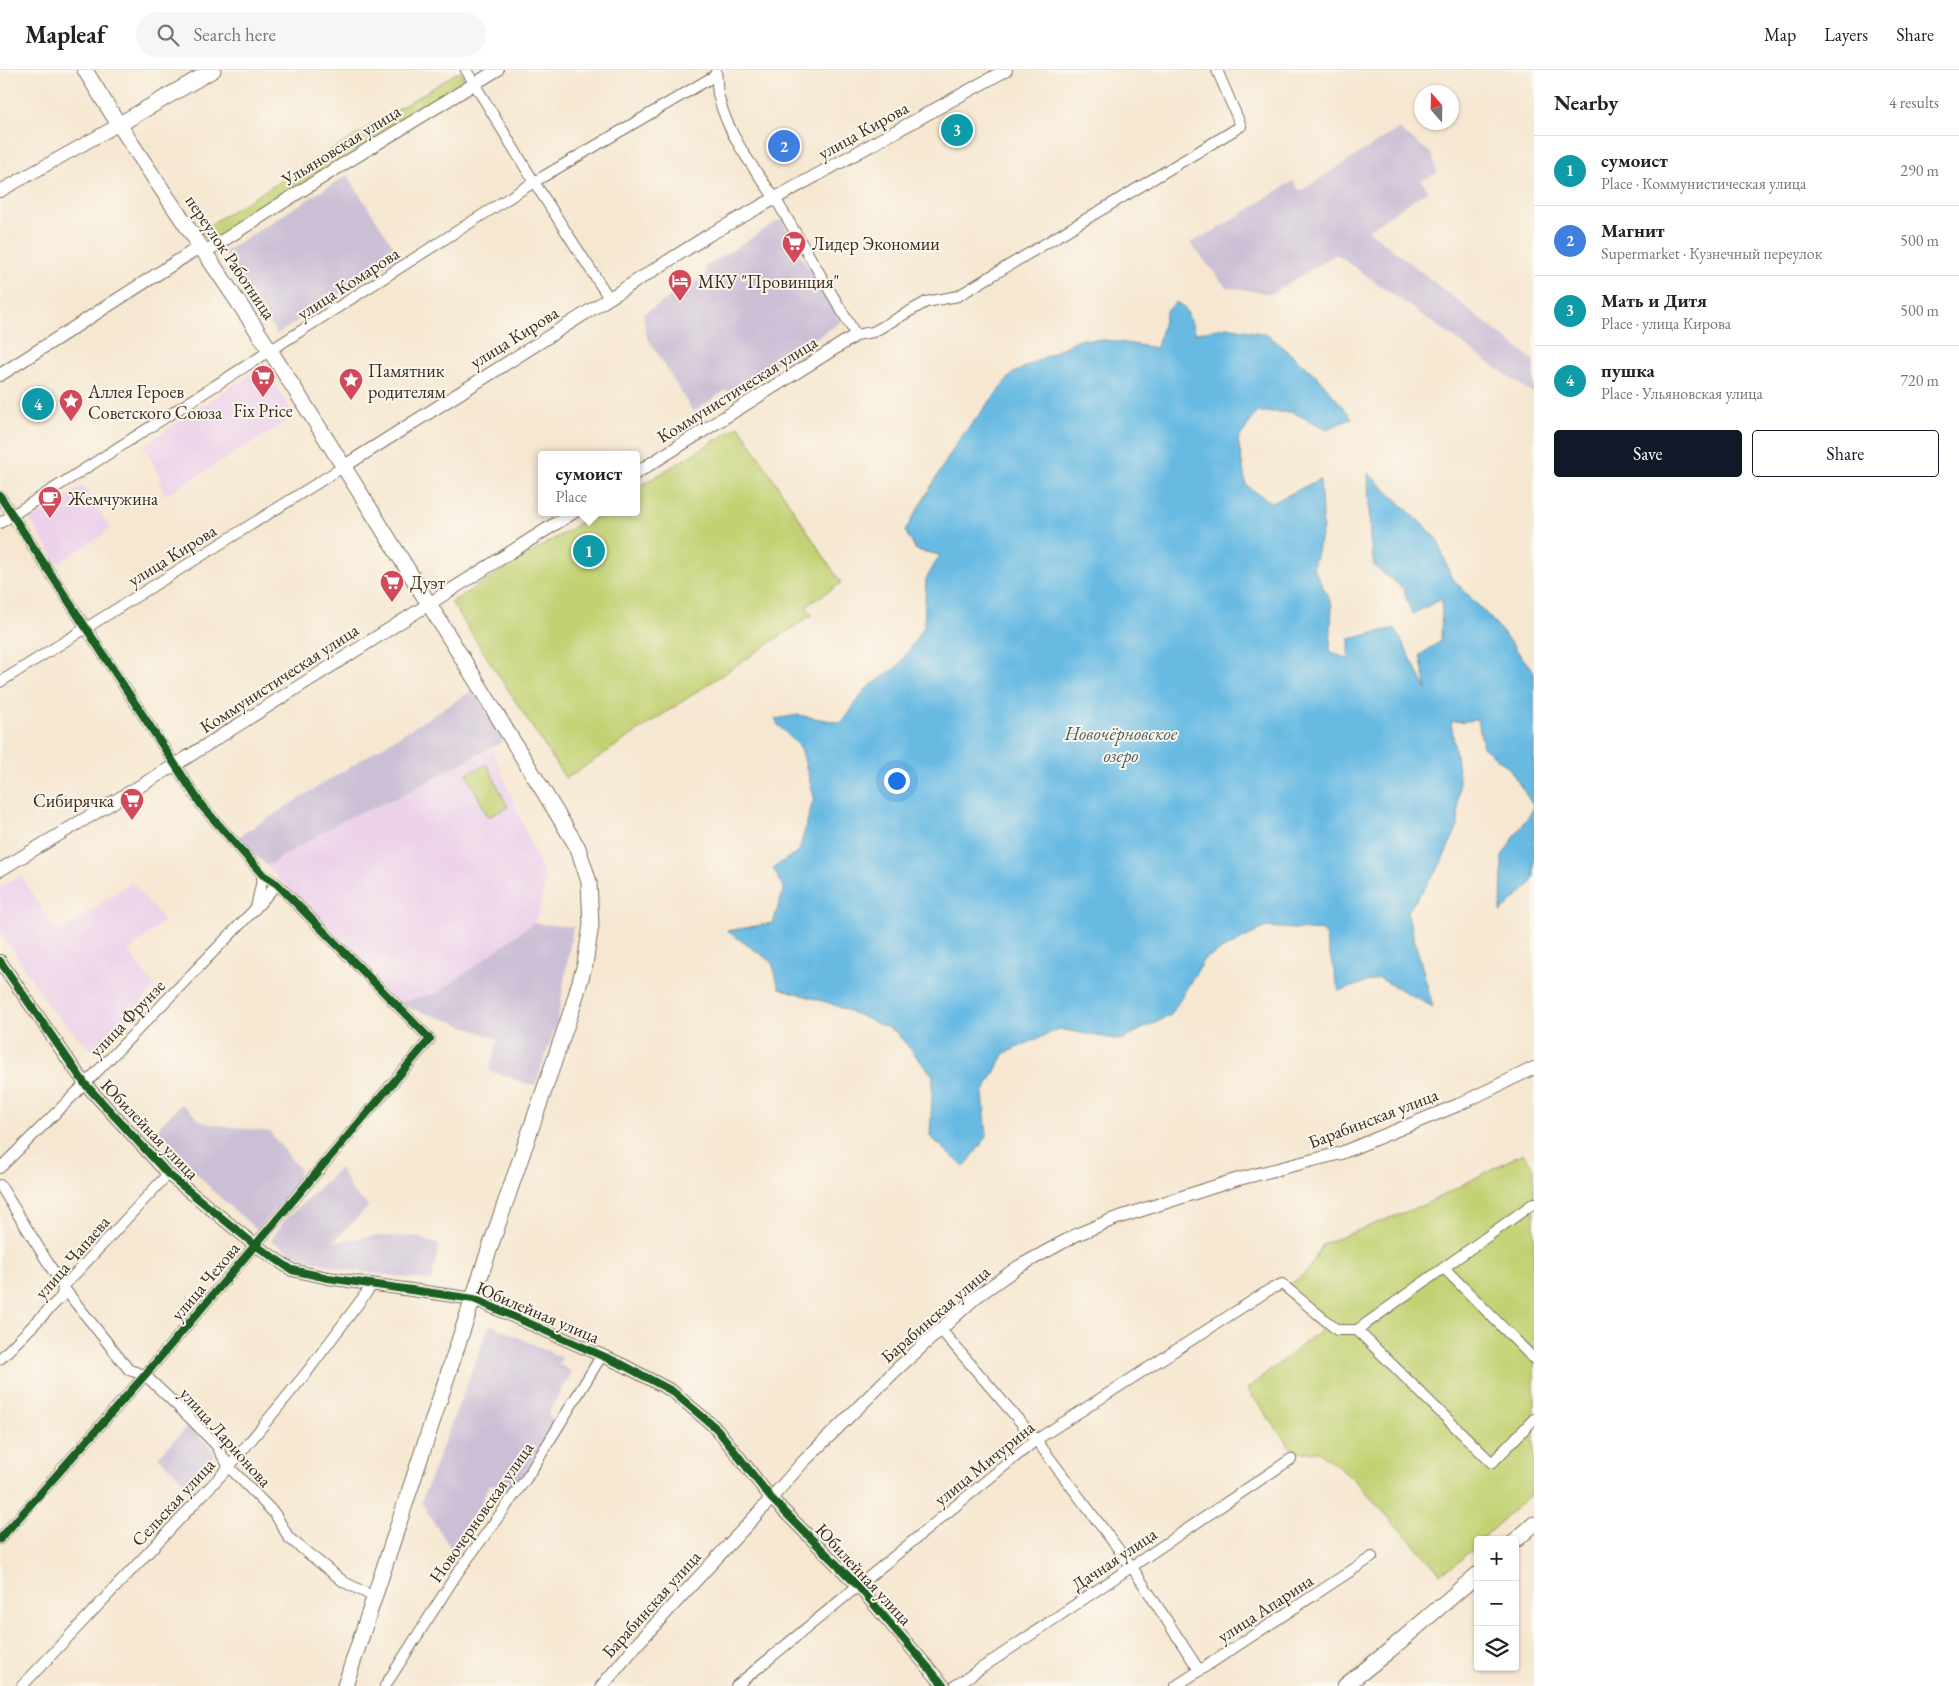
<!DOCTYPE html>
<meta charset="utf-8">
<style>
:root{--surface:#fff;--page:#f6f6f6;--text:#222;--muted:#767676;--line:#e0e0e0;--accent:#111827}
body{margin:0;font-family:"EB Garamond",serif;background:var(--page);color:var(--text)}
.controls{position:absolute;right:15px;bottom:15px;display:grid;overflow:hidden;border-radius:5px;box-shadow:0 1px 4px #0004}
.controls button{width:45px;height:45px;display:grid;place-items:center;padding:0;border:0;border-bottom:1px solid var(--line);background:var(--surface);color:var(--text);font:25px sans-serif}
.compass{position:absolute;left:1414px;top:15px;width:45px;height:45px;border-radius:50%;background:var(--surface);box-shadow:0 1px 4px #0004;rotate:340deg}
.you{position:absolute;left:896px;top:710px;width:18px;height:18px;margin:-12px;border:4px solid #fff;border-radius:50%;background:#1a73e8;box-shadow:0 0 0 8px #1a73e833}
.badge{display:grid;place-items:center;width:32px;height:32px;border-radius:50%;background:var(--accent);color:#fff;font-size:16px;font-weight:700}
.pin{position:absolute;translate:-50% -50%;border:2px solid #fff;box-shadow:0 1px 5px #0006}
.popup{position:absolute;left:538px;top:381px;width:102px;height:65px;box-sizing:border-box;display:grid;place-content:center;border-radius:5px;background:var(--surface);filter:drop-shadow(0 1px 4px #0005);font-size:16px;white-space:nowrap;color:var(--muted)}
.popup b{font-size:19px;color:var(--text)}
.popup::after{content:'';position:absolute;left:50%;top:100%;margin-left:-10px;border:10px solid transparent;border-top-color:var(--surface)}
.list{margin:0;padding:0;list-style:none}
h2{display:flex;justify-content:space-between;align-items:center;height:65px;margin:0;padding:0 20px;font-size:21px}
h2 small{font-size:16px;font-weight:400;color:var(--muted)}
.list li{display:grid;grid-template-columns:32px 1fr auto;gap:15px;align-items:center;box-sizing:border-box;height:70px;padding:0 20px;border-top:1px solid var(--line)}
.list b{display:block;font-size:19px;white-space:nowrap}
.list p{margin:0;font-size:16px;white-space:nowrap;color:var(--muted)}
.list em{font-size:16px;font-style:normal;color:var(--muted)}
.actions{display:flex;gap:10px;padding:15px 20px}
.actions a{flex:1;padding:11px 0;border:1px solid var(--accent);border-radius:5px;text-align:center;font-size:18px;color:var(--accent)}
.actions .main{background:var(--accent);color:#fff}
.icon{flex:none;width:28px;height:28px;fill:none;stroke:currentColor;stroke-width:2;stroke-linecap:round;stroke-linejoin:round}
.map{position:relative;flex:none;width:1534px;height:1616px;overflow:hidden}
header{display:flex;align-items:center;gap:30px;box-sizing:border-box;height:70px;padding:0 25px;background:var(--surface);border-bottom:1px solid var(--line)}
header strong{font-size:24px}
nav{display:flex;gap:28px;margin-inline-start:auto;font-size:18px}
.search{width:350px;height:45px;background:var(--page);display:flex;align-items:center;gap:12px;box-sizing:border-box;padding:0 18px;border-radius:28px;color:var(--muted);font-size:19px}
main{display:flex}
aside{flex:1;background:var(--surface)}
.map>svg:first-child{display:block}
.built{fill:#ecd1ea}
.industrial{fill:#cbbfd5}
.green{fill:#c3d173;stroke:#7f7e48}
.water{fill:#67bae3;stroke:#517280}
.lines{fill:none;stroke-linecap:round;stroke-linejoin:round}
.minor-casing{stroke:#7c6c5d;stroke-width:12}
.tertiary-casing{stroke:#7c6c5d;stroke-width:14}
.secondary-casing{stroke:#7c6c5d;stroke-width:17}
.minor{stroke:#fff;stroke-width:10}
.tertiary{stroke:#fff;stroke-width:12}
.secondary{stroke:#fff;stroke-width:15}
.cycleway-casing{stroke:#fbf7ec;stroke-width:11}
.cycleway{stroke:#1b5e20;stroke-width:8}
.labels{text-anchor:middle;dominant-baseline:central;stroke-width:4;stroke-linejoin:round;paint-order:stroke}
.street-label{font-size:18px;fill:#3b2a1e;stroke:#fbf7ec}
.poi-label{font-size:18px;fill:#3b2a1e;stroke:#fbf7ec;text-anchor:start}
.water-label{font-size:19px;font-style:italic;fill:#4a5c63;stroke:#fbf7ec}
</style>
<header>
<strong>Mapleaf</strong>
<div class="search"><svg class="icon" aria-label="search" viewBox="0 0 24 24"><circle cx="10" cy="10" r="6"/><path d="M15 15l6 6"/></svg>Search here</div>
<nav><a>Map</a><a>Layers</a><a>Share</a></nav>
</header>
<main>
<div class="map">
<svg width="1534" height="1616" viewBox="0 0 1534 1616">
<rect width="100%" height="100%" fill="#fbf7ec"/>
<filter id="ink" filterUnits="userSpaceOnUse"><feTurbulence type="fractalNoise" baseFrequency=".02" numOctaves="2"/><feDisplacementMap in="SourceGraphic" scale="10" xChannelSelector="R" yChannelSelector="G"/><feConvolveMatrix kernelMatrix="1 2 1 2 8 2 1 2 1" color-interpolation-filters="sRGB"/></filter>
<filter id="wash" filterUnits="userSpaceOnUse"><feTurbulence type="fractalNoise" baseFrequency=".0096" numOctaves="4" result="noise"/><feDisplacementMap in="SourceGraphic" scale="20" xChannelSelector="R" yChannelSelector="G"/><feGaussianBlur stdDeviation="1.12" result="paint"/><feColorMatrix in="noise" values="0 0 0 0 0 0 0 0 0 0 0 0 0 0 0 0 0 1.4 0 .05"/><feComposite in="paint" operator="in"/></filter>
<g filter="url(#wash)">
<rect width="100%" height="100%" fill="#f6e7d1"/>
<!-- built -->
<g class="built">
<polygon points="264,295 294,347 166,425 158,411 161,408 143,376"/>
<polygon points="83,416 111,459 58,494 30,450"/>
<polygon points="492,679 546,810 538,846 533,853 438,923 394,933 267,796 343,750 401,726"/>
<polygon points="21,805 57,863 132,812 164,851 128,882 155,917 95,984 48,936 19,889 0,863 0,817"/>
</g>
<!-- industrial -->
<g class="industrial">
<polygon points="1398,59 1432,84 1437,103 1421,110 1428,120 1368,160 1534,291 1534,323 1526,319 1336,184 1271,224 1226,217 1190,173 1218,159 1293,111 1300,121"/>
<polygon points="347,105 400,186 277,264 224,182"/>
<polygon points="781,149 797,176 796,178 841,252 729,323 726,320 693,342 646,265 643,244 705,206 705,197"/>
<polygon points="473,620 504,671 401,726 343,750 267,796 236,768"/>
<polygon points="533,853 573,857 558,949 535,1016 489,1001 498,969 448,950 394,933 438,923"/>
<polygon points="181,1034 204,1053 270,1062 300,1100 295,1118 257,1160 215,1123 156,1060"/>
<polygon points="340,1098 353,1123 369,1136 333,1172 372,1166 415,1166 439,1175 432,1211 340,1199 301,1187 271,1171 284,1151"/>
<polygon points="490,1254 562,1288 559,1294 572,1302 548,1344 557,1354 514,1420 489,1414 462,1478 451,1479 421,1432"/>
<polygon points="188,1356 216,1383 187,1414 158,1387"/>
</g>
<!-- green -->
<g class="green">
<polygon points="460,1 465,13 210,175 201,160"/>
<polygon points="739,356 841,513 806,536 812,545 566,709 451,532 598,442 636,442 637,418"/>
<polygon points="487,694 508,737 488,747 467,704"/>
<polygon points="1523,1083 1534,1098 1534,1421 1481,1470 1478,1470 1478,1473 1455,1495 1440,1503 1352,1408 1318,1381 1295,1383 1247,1319 1321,1260 1282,1220 1307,1202 1323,1174 1426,1134"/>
</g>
<!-- water -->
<polygon class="water" points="1176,232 1185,238 1196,263 1226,257 1267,264 1318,307 1352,348 1327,359 1292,342 1257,342 1238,370 1246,415 1272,433 1320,409 1323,458 1313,497 1332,535 1330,581 1349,590 1349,569 1395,558 1427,620 1420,585 1441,571 1442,529 1412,544 1403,518 1374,496 1370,468 1368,403 1437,468 1451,507 1495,553 1534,602 1534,808 1529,816 1501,842 1502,786 1534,737 1509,698 1483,677 1478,650 1451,652 1459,707 1458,756 1437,801 1407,842 1433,937 1379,908 1339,921 1324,861 1266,857 1204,889 1171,945 1120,970 1059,959 1005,983 983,1023 987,1067 964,1097 930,1066 933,1006 895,961 832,934 779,918 772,892 727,861 773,853 784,819 773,798 799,781 814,727 801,678 778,655 775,649 798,645 842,653 866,619 899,595 924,557 926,509 940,485 916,480 905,461 958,371 1012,304 1079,269 1106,270 1157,278 1166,242"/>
</g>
<g filter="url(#ink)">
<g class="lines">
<defs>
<g id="minor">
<polyline points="466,0 534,112 609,228"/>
<path d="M716 1C717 9 717 17 718 24 726 62 753 98 775 128L856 265 873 262 926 232 958 226 1241 56 1217 0"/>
<polyline points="0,426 202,736 263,805 277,814 430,969 145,1305 0,1469"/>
<polyline points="0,453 534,112 716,5"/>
<polyline points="0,612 343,397"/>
<polyline points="256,838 263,805"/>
<polyline points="0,1098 85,1014 255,839 277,814"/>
<polyline points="0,1115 63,1217 129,1300 145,1305 193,1351 216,1375 229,1397 275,1444 289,1468 344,1512 374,1527"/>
<polyline points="1444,1198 1534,1289"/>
<polyline points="941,1260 1036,1370 1132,1497 1199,1600"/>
<polyline points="1357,1260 1492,1393 1534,1349"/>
<polyline points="0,1289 62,1226 63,1217 168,1104"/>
<polyline points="22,1616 229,1397 307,1302 373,1214"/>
<polyline points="385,1616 458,1502 526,1409 602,1285"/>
<polyline points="736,1616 1036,1370 1269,1220 1282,1214 1337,1260 1357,1260 1534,1133"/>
<polyline points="955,1616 1291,1389"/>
<polyline points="1176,1616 1372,1487"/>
</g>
<g id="tertiary">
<polyline points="0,121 118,55"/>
<polyline points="205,182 329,103 497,0"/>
<polyline points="0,305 201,176"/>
<polyline points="343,397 709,165 1006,0"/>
<polyline points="636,403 856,265"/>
<polyline points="0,800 175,695 574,442"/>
<polyline points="0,891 85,1014 168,1104 255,1175 292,1200 328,1208 474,1229 623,1295 672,1321 717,1359 771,1428 858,1516 944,1616"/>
<polyline points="602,1616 639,1572 760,1441 803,1392 896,1300 976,1227 1018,1197 1076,1165 1114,1149 1235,1110 1341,1083 1363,1074 1458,1035 1534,998"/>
</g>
<g id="secondary">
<path d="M85 0C143 97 210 187 271 282 376 446 477 612 578 778L589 812 591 855 585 894 572 939 485 1192 345 1616"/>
<polyline points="118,55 213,0"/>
<polyline points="1515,1471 1534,1454"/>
<polyline points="1345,1616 1390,1580 1478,1504"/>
</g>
</defs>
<!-- minor casing -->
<use href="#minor" class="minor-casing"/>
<!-- tertiary casing -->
<use href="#tertiary" class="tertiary-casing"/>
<!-- secondary casing -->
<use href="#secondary" class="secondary-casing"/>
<!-- minor -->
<use href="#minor" class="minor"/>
<!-- tertiary -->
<use href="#tertiary" class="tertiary"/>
<!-- secondary -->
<use href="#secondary" class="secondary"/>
<defs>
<g id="cycleway">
<polyline points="0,426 202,736 263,805 277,814 430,969 145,1305 0,1469"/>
<polyline points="0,891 85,1014 168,1104 255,1175 292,1200 328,1208 474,1229 623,1295 672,1321 717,1359 771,1428 858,1516 944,1616"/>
</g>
</defs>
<!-- cycleway casing -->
<use href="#cycleway" class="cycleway-casing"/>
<!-- cycleway -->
<use href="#cycleway" class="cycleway"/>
</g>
</g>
<!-- icons -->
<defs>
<symbol id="supermarket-pin" viewBox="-11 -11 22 30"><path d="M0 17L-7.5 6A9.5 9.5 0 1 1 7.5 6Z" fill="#d1495b" stroke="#fbf7ec"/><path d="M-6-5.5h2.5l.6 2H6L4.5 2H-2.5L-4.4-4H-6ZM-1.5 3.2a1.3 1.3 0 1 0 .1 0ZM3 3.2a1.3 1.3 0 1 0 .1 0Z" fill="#fff"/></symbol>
<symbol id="hotel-pin" viewBox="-11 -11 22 30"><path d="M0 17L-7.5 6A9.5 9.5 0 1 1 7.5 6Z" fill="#d1495b" stroke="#fbf7ec"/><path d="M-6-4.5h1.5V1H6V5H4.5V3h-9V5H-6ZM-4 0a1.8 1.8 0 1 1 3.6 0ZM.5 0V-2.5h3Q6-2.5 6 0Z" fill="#fff"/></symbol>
<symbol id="sight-pin" viewBox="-11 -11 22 30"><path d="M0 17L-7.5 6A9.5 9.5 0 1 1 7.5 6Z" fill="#d1495b" stroke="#fbf7ec"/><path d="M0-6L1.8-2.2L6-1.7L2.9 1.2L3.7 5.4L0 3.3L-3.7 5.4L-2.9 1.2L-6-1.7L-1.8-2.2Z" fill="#fff"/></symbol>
<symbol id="cafe-pin" viewBox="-11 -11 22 30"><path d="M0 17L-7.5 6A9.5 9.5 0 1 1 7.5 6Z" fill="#d1495b" stroke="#fbf7ec"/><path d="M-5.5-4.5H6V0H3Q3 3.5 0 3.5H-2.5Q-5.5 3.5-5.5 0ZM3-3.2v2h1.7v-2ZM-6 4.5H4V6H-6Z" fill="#fff"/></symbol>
</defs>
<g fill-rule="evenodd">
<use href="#supermarket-pin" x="780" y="159" width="28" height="38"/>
<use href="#hotel-pin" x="666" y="197" width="28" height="38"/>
<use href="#supermarket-pin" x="249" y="293" width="28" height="38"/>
<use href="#sight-pin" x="337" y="296" width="28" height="38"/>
<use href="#sight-pin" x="57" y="317" width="28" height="38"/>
<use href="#cafe-pin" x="36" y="414" width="28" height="38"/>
<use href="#supermarket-pin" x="378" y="498" width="28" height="38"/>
<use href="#supermarket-pin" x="118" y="716" width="28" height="38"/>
</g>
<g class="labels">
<!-- street labels -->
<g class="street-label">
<text transform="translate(863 60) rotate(-29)">улица Кирова</text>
<text transform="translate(341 75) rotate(-32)">Ульяновская улица</text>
<text transform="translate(231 187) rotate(56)">переулок Работница</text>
<text transform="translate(348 213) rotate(-33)">улица Комарова</text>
<text transform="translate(514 267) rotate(-32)">улица Кирова</text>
<text transform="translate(737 319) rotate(-32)">Коммунистическая улица</text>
<text transform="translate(172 485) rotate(-32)">улица Кирова</text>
<text transform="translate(279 608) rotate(-33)">Коммунистическая улица</text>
<text transform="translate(127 948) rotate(-46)">улица Фрунзе</text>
<text transform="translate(1373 1048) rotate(-21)">Барабинская улица</text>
<text transform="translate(150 1059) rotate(46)">Юбилейная улица</text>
<text transform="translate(72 1187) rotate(-49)">улица Чапаева</text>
<text transform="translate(205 1211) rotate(-50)">улица Чехова</text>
<text transform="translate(538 1242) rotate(23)">Юбилейная улица</text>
<text transform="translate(935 1244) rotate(-41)">Барабинская улица</text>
<text transform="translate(226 1367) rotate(48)">улица Ларионова</text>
<text transform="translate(984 1393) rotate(-39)">улица Мичурина</text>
<text transform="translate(173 1432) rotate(-47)">Сельская улица</text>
<text transform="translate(481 1442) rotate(-55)">Новочерновская улица</text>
<text transform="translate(1114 1489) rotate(-34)">Дачная улица</text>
<text transform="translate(864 1504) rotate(47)">Юбилейная улица</text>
<text transform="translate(651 1534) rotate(-48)">Барабинская улица</text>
<text transform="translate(1265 1538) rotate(-33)">улица Апарина</text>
</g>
<!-- poi labels -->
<g class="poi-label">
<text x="812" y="173">Лидер Экономии</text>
<text x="698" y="211">МКУ "Провинция"</text>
<text x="368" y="300">Памятник<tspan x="368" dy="21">родителям</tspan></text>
<text x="88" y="321">Аллея Героев<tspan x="88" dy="21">Советского Союза</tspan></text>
<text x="263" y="340" text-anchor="middle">Fix Price</text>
<text x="68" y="428">Жемчужина</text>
<text x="410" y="512">Дуэт</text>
<text x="114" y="730" text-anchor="end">Сибирячка</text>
</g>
<!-- water labels -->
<g class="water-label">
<text x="1121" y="663">Новочёрновское<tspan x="1121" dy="22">озеро</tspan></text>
</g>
</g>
</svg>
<div class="controls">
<button>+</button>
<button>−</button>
<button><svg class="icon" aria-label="layers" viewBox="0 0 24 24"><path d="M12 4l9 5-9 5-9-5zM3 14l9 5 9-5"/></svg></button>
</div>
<svg class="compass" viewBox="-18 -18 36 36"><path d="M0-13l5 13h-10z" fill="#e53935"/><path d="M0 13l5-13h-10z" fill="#767676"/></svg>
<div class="you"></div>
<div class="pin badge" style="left:589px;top:481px;background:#0f9aa8">1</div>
<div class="popup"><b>сумоист</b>Place</div>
<div class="pin badge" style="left:784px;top:76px;background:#3f7fe0">2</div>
<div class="pin badge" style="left:957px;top:60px;background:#0f9aa8">3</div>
<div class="pin badge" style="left:38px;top:334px;background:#0f9aa8">4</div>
</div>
<aside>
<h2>Nearby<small>4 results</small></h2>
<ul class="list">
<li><span class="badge" style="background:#0f9aa8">1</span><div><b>сумоист</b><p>Place · Коммунистическая улица</p></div><em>290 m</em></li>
<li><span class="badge" style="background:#3f7fe0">2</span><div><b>Магнит</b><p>Supermarket · Кузнечный переулок</p></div><em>500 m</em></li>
<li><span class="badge" style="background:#0f9aa8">3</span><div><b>Мать и Дитя</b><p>Place · улица Кирова</p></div><em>500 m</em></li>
<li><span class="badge" style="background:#0f9aa8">4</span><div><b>пушка</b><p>Place · Ульяновская улица</p></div><em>720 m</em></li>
</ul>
<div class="actions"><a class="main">Save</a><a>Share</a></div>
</aside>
</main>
